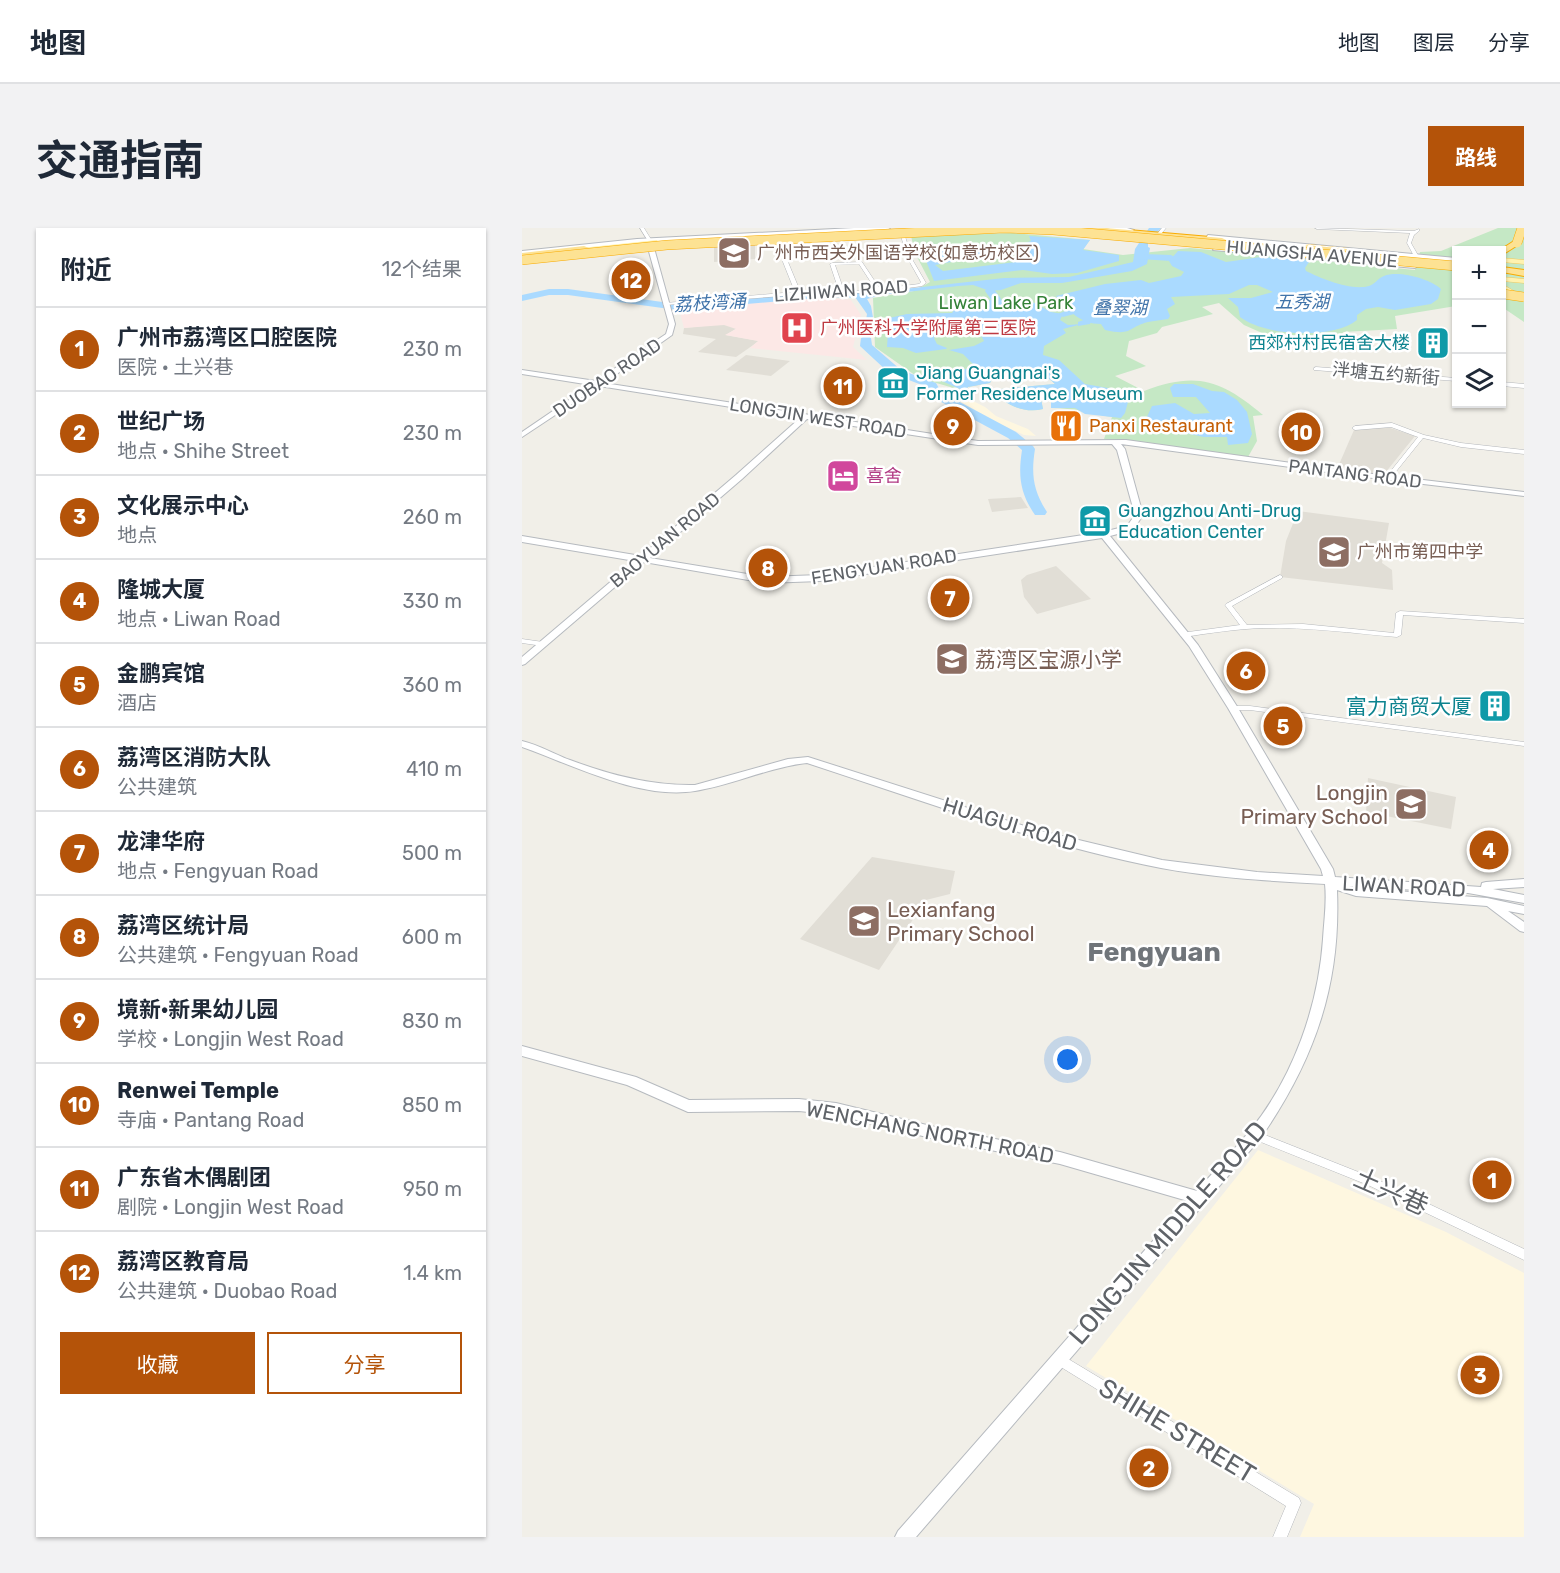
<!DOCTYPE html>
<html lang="zh">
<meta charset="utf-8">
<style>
:root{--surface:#fff;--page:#f2f2f3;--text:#1f2937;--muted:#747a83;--line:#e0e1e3;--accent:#b45309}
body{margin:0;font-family:Rubik,"Noto Sans SC",sans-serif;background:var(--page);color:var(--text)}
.controls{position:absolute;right:18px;top:18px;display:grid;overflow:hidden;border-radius:0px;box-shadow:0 2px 4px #0004}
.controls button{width:54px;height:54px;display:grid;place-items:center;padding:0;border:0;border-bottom:2px solid var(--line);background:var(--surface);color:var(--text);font:30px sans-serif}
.you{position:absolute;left:546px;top:832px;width:21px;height:21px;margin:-15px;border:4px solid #fff;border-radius:50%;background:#1a73e8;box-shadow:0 0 0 9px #1a73e833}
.badge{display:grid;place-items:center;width:39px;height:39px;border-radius:50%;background:var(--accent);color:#fff;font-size:20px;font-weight:700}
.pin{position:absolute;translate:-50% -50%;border:3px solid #fff;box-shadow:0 2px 6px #0006}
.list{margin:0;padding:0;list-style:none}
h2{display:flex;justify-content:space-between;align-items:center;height:78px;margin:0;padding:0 24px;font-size:26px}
h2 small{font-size:20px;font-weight:400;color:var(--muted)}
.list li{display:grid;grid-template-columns:39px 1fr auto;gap:18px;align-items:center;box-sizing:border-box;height:84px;padding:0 24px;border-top:2px solid var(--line)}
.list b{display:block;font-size:22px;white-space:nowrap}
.list p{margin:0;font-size:20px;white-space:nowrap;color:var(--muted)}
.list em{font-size:20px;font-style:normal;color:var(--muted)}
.actions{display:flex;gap:12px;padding:18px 24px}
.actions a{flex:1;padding:14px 0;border:2px solid var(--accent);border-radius:0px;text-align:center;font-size:21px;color:var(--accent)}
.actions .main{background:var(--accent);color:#fff}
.icon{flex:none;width:33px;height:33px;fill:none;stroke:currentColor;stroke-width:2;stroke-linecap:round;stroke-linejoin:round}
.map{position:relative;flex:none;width:1002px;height:1309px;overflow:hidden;border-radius:0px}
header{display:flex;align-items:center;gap:36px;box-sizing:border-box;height:84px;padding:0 30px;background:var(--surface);border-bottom:2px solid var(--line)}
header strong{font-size:28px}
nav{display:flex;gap:33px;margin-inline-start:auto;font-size:21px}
.intro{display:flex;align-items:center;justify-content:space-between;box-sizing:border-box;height:144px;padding:0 36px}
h1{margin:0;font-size:42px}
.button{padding:15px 27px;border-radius:0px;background:var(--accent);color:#fff;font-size:21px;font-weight:700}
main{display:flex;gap:36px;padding:0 36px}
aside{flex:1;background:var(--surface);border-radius:0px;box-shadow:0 2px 4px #0004}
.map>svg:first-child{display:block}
.commercial{fill:#fef7e0}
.education{fill:#e1ded6}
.medical{fill:#fce8e6}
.green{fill:#c5e8c5}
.water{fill:#aadaff;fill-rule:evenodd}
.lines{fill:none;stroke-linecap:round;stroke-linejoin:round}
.river{fill:#aadaff;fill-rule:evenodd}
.street-casing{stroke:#b5b8bc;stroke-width:1}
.secondary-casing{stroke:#b6babf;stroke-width:2}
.primary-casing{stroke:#f2c960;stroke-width:1}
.highway-casing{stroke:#f9ab00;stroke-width:2}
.street{fill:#fff;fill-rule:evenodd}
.secondary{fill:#fff;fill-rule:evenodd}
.primary{fill:#fff2af;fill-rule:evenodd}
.highway{fill:#fde293;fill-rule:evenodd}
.highway-bridge-casing{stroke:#f9ab00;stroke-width:10;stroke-linecap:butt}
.highway-bridge{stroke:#fde293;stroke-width:9}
.labels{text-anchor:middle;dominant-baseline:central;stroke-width:5;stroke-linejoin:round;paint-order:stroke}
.far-education-label{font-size:18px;fill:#785e54;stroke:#fff;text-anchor:start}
.far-street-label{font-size:18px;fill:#5f6368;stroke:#fff}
.far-water-label{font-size:18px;font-style:italic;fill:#4174aa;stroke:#fff}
.far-park-label{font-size:18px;fill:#348238;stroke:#fff}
.far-health-label{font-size:18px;fill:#be3a42;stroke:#fff;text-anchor:start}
.far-culture-label{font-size:18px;fill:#0d838f;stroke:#fff;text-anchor:start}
.far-food-label{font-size:18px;fill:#c56008;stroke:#fff;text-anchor:start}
.far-hotel-label{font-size:18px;fill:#b23c85;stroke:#fff;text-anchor:start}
.education-label{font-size:21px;fill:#785e54;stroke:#fff;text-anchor:start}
.culture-label{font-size:21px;fill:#0d838f;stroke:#fff;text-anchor:end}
.street-label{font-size:21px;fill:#5f6368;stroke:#fff}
.near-street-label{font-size:26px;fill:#5f6368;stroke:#fff}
.district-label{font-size:27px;font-weight:bold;fill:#70757a;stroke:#fff}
</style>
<header>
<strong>地图</strong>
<nav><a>地图</a><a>图层</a><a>分享</a></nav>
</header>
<div class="intro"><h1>交通指南</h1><a class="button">路线</a></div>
<main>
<aside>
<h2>附近<small>12个结果</small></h2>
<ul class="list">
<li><span class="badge">1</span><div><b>广州市荔湾区口腔医院</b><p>医院 · 土兴巷</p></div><em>230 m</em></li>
<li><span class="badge">2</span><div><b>世纪广场</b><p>地点 · Shihe Street</p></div><em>230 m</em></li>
<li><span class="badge">3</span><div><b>文化展示中心</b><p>地点</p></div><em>260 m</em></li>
<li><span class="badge">4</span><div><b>隆城大厦</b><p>地点 · Liwan Road</p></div><em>330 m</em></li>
<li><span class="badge">5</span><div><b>金鹏宾馆</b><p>酒店</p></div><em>360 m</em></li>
<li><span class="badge">6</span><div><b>荔湾区消防大队</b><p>公共建筑</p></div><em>410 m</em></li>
<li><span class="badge">7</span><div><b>龙津华府</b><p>地点 · Fengyuan Road</p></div><em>500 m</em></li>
<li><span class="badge">8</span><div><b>荔湾区统计局</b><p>公共建筑 · Fengyuan Road</p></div><em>600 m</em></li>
<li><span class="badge">9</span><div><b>境新·新果幼儿园</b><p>学校 · Longjin West Road</p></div><em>830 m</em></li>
<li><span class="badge">10</span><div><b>Renwei Temple</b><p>寺庙 · Pantang Road</p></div><em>850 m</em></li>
<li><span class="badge">11</span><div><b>广东省木偶剧团</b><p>剧院 · Longjin West Road</p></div><em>950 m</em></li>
<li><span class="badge">12</span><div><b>荔湾区教育局</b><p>公共建筑 · Duobao Road</p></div><em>1.4 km</em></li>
</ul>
<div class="actions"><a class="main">收藏</a><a>分享</a></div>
</aside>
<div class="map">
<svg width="1002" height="1309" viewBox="0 0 1002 1309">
<rect width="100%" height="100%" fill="#f1efe8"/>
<!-- commercial -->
<g class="commercial">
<polygon points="427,161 463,179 474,188 506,201 514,208 502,207 480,197 421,164"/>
<polygon points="736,922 924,1004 1002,1045 1002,1309 778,1309 792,1276 564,1138"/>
</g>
<!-- education -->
<g class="education">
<polygon points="233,17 233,31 192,34 192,19"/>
<polygon points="202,96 215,100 204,107 237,113 214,129 176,124 194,111 161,106 162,100"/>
<polygon points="224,127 268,133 249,148 204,142"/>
<polygon points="433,183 452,194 438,207 410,203 427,185"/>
<polygon points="865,199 893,208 863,245 850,245 815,241 832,202"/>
<polygon points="499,269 506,280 470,284 466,271"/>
<polygon points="776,283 867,295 860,335 870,342 871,362 758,349 764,313"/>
<polygon points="534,338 569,371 515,386 502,369 499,352 505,347"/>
<polygon points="846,550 934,569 929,601 844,584"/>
<polygon points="350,629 433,643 428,666 404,672 357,742 278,711"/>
</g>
<!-- medical -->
<polygon class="medical" points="302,69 329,72 339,87 331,119 345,132 228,120 236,113 203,107 214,101 202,97 162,100 157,81"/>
<!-- green -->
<path class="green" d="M976 0H1002V94L980 79V22H934V78L873 88 875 101 821 104 818 113 740 105 722 97 697 75 680 79 691 86 640 99 635 105 607 113 604 128 624 138 593 148 622 163C675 143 699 152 741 187L731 188 735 213 726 229 628 215 582 211 590 189C567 186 553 180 529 180V170L519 171 521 181C501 186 483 176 468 162L533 156C519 140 493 145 473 145L468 155 446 159 442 163 397 150 353 119 351 70 392 63 408 54 393 25 389 8 490 5 568 12 561 21 601 27 668 20 893 42 898 24 919 23Z"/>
<!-- water -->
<g class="water">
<polygon points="627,0 639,0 626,15 626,19 628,20 625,36 610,43 540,55 499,55 479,62 468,63 451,57 436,58 359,67 345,71 349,78 352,95 347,113 350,118 361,128 355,130 340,117 345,86 333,69 337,66 482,50 547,49 611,34 613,21"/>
<path d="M507 8 568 12 561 22 597 27V33L555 45 530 46 501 42 412 53 401 25 418 21 500 16 509 13ZM482 24 502 27 510 32 421 43 413 37Z"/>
<path d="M656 23 679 24 704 34 739 29 783 32 787 34 783 40 784 43C800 51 829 63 847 58 852 57 856 50 862 48 877 42 908 51 919 61L916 71 909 76 873 82 856 79 844 81 835 87V92C810 112 743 108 718 89L716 79 706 70H729L751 64 735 57H727L707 66 649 69 653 76 645 81 648 88 646 91C639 92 632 93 626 94 604 100 611 108 583 102L579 96C558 96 547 83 534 68L583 56 619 52 627 55 659 48 662 44 650 38 647 33Z"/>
<path d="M474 71 493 74 505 71 529 84 541 86 538 92 546 97 560 96 541 101 544 105 522 118 521 127 537 132 563 156 586 160 598 165 606 174 603 185 599 190 563 186 553 180H529V170L519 171 521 181C501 186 483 176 468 162L533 156C519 140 493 145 473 145L468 155 446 159 442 163 409 148 454 139 441 126 427 122 452 118 462 113C450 90 447 92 423 97L412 110 415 116 425 120 424 121 394 125 381 120 365 119 367 90 385 86 430 85 434 79Z"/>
<polygon points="652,156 671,156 690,163 702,164 715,172 725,184 730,206 726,215 706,217 705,209 682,209 630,198 624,191 630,178 653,175 672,186 688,185 674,169 651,169 648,160"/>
</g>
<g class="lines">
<!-- river -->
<g class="river">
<polygon points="621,26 649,27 654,30 649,33 618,31 616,29"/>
<polygon points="27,61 46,61 155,76 306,63 341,64 346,67 341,70 306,69 155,82 46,67 27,67 0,73 0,67"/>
<polygon points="464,61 472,61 479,71 478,73 470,73 463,63"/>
<polygon points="548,81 553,84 552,86 541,89 536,86"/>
<polygon points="564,91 569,94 568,96 556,98 556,94"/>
<path d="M344 107 349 110 350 117 379 142 414 155 419 164 494 204 511 218 513 221C509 246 511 262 525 284L523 287H513C498 265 496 248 500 222L486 210 410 169 405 159 366 144 338 118 339 110Z"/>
</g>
<defs>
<g id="street">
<polygon points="118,0 122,0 130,13 126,13"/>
<polygon points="640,0 644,0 639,6 635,6"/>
<polygon points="793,0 892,3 897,1 897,3 892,7 889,15 897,29 893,30 885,15 888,5 795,1"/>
<path d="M380 4 382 5 390 31 404 55 400 58 351 65H288L278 66 279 69 277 70 274 67 143 77 141 76 143 75 273 64 261 34 258 11 260 10 262 11 266 34 278 63H317L308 36 310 35 340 34 358 61 397 56 399 54 386 31 378 5ZM337 36 354 62 322 63 313 37Z"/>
<polygon points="794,139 934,150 934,153 792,142 792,140"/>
<polygon points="980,154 1002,156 1002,160 980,158"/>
<polygon points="870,195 902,207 939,215 1002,222 1002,226 939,219 901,210 868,251 864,251 864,249 896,209 869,199 833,202 830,200 833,198"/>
<path d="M758 347 760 348V350L710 378 725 397 781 396 872 405 874 385 878 383 1002 391V395L881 387 879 407 875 409C830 405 786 399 741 400 714 401 688 405 662 409L658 407 659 405 718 397 703 377 704 376Z"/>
<polygon points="0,411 21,414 25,416 21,418 0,415"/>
<polygon points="708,478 728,478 1002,514 1002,518 728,482 711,482 707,480"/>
<polygon points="733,903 854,951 1002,1021 1002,1032 846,957 729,910 728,907 729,904"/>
<polygon points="538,1126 777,1270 779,1275 765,1309 751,1309 764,1278 534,1136 532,1132 534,1128"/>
</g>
<g id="secondary">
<polygon points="332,0 368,0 365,2 115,15 0,27 0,23 115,11"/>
<polygon points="581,0 605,0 612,2 609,4"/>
<polygon points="686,7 934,30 934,34 834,26 684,10"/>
<path d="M129 18 132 20 153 96 150 107 82 155 456 213 604 212 834 244 1002 264V268L834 248 599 216 603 221 621 287 611 302 588 308 676 417 716 480 811 641 813 649 959 659 960 655 964 654 1002 651V659L971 661 1002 667V675L946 665 827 658 835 660 965 670 1002 678V686L986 683 1002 694V704L998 703 965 678 834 668 815 662C819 758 792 833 738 911L394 1309H373L376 1303 666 973 538 936 413 911 314 887 277 883 166 884 105 857 0 828V818L114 849 167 872 277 871 314 875 413 899 538 924 675 963C692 943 710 924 727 904 771 850 796 780 801 711 802 693 805 674 803 656 749 653 693 650 639 640 519 617 402 573 285 535 247 539 211 557 173 563 118 572 51 537 0 519V513C17 517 32 526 48 532 88 547 130 558 173 557L266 531 286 529 515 602 640 632 735 644 801 648 799 641 706 480 667 418 580 310 298 353 244 355 122 334 3 436 0 437V429L113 333 0 314V308L119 328 214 247 278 190 77 158 0 209V204L69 157 0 146V142L74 153 144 106 147 96 126 20ZM285 191 456 217 590 216 595 222 613 287 605 298 581 304 298 347 244 349 128 330 220 251Z"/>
<polygon points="693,19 893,36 896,38 893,40 691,22"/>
</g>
<g id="primary">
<polygon points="135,12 137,15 62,22 59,20"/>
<polygon points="980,30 1002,32 1002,36 980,34"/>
<polygon points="980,49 1002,51 1002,55 980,53"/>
<polygon points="980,56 1002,69 1002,73 980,61"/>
</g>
<g id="highway">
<polygon points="551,0 583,0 700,10 704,12 700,14 555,2"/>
<polygon points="992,13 999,15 980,27 978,22"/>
<polygon points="785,17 825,21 829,23 825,25 782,21 781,19"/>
<polygon points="62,18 72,22 60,29 56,27 61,22 0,29 0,25"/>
<polygon points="980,39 1002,42 1002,48 980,44"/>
</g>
</defs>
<!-- street casing -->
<use href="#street" class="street-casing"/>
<!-- secondary casing -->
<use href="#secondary" class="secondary-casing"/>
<!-- primary casing -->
<use href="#primary" class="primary-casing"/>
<!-- highway casing -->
<use href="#highway" class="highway-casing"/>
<!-- street -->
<use href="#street" class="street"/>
<!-- secondary -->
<use href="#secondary" class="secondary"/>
<!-- primary -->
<use href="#primary" class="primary"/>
<!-- highway -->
<use href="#highway" class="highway"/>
<defs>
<g id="highway-bridge">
<polyline points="995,15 1000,0"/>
<polyline points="0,32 145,17 482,0 531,2 934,38"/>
<polyline points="981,66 1002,69"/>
</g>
</defs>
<!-- highway-bridge casing -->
<use href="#highway-bridge" class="highway-bridge-casing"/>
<!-- highway-bridge -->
<use href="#highway-bridge" class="highway-bridge"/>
</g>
<!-- icons -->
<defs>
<symbol id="school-square" viewBox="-11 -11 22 22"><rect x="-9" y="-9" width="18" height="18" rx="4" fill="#8d6e63" stroke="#fff"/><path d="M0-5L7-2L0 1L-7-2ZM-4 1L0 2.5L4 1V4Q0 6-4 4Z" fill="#fff"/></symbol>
<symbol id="hospital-square" viewBox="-11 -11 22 22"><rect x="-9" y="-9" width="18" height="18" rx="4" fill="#e0444e" stroke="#fff"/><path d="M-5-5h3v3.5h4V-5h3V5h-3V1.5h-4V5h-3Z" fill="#fff"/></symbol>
<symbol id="building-square" viewBox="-11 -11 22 22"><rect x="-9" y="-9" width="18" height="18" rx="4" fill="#0f9aa8" stroke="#fff"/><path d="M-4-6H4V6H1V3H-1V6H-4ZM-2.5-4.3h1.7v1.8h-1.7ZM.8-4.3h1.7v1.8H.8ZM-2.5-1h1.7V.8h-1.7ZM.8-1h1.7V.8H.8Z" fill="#fff"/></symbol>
<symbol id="museum-square" viewBox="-11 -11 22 22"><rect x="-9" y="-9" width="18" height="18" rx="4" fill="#0f9aa8" stroke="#fff"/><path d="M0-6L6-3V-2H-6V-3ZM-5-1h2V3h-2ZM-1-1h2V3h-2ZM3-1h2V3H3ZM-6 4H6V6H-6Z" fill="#fff"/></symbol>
<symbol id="restaurant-square" viewBox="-11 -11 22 22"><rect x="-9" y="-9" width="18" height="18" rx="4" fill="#e8710a" stroke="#fff"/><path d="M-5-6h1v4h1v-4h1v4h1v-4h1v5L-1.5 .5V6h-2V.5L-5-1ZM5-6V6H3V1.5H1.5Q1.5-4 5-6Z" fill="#fff"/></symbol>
<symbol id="hotel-square" viewBox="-11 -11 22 22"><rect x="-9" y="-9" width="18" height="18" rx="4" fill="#d1479c" stroke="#fff"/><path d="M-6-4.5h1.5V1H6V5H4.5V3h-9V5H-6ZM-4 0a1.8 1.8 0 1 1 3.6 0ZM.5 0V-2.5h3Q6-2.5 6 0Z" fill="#fff"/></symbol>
</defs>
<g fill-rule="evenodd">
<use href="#school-square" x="193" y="6" width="38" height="38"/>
<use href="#hospital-square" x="256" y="81" width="38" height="38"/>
<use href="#building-square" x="892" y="96" width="38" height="38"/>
<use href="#museum-square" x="352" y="136" width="38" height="38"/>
<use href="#restaurant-square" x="525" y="179" width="38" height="38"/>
<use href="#hotel-square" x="302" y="229" width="38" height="38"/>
<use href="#museum-square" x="554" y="274" width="38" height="38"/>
<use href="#school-square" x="793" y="305" width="38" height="38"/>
<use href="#school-square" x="411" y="412" width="38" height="38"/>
<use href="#building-square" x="954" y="459" width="38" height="38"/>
<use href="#school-square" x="870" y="557" width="38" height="38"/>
<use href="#school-square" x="323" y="674" width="38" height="38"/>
</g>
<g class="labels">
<!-- far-education labels -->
<g class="far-education-label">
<text x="235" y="25">广州市西关外国语学校(如意坊校区)</text>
<text x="835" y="324">广州市第四中学</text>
</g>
<!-- far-street labels -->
<g class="far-street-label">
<text transform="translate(790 26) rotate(5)">HUANGSHA AVENUE</text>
<text transform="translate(319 63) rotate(-4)">LIZHIWAN ROAD</text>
<text transform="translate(864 146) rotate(5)">泮塘五约新街</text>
<text transform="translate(85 150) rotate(-34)">DUOBAO ROAD</text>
<text transform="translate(296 190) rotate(9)">LONGJIN WEST ROAD</text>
<text transform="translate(833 246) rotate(7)">PANTANG ROAD</text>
<text transform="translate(143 312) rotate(-40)">BAOYUAN ROAD</text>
<text transform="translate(362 339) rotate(-9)">FENGYUAN ROAD</text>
</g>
<!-- far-water labels -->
<g class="far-water-label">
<text x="780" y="74">五秀湖</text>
<text transform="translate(188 75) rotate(-3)">荔枝湾涌</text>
<text x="598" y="80">叠翠湖</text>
</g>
<!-- far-park labels -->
<g class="far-park-label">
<text x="484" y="75">Liwan Lake Park</text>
</g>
<!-- far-health labels -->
<g class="far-health-label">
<text x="298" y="100">广州医科大学附属第三医院</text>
</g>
<!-- far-culture labels -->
<g class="far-culture-label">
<text x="888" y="115" text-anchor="end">西郊村村民宿舍大楼</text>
<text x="394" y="145">Jiang Guangnai's<tspan x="394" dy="21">Former Residence Museum</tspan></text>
<text x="596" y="283">Guangzhou Anti-Drug<tspan x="596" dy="21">Education Center</tspan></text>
</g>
<!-- far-food labels -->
<g class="far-food-label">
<text x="567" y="198">Panxi Restaurant</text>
</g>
<!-- far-hotel labels -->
<g class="far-hotel-label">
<text x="344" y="248">喜舍</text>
</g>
<!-- education labels -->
<g class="education-label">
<text x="453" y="431">荔湾区宝源小学</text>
<text x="866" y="564" text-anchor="end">Longjin<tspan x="866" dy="24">Primary School</tspan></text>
<text x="365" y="681">Lexianfang<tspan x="365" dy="24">Primary School</tspan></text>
</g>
<!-- culture labels -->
<g class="culture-label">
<text x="950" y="478">富力商贸大厦</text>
</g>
<!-- street labels -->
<g class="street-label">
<text transform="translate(488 596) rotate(17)">HUAGUI ROAD</text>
<text transform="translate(882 658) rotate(3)">LIWAN ROAD</text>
<text transform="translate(408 904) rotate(11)">WENCHANG NORTH ROAD</text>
</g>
<!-- near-street labels -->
<g class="near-street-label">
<text transform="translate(869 964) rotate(24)">土兴巷</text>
<text transform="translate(646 1005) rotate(-49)">LONGJIN MIDDLE ROAD</text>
<text transform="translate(655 1203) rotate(31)">SHIHE STREET</text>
</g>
<!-- district labels -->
<g class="district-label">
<text x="632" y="724">Fengyuan</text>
</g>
</g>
</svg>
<div class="controls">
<button>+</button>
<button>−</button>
<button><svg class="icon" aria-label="layers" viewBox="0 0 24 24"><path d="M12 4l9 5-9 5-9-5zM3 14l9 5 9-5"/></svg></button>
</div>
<div class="you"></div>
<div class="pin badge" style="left:970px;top:952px">1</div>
<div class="pin badge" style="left:627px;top:1240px">2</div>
<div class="pin badge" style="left:958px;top:1147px">3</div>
<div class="pin badge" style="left:967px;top:622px">4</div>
<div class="pin badge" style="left:761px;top:498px">5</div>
<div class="pin badge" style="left:724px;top:443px">6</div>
<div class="pin badge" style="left:428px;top:370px">7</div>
<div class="pin badge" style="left:246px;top:340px">8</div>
<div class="pin badge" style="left:431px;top:198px">9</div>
<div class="pin badge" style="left:779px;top:204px">10</div>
<div class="pin badge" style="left:321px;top:158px">11</div>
<div class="pin badge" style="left:109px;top:52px">12</div>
</div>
</main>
